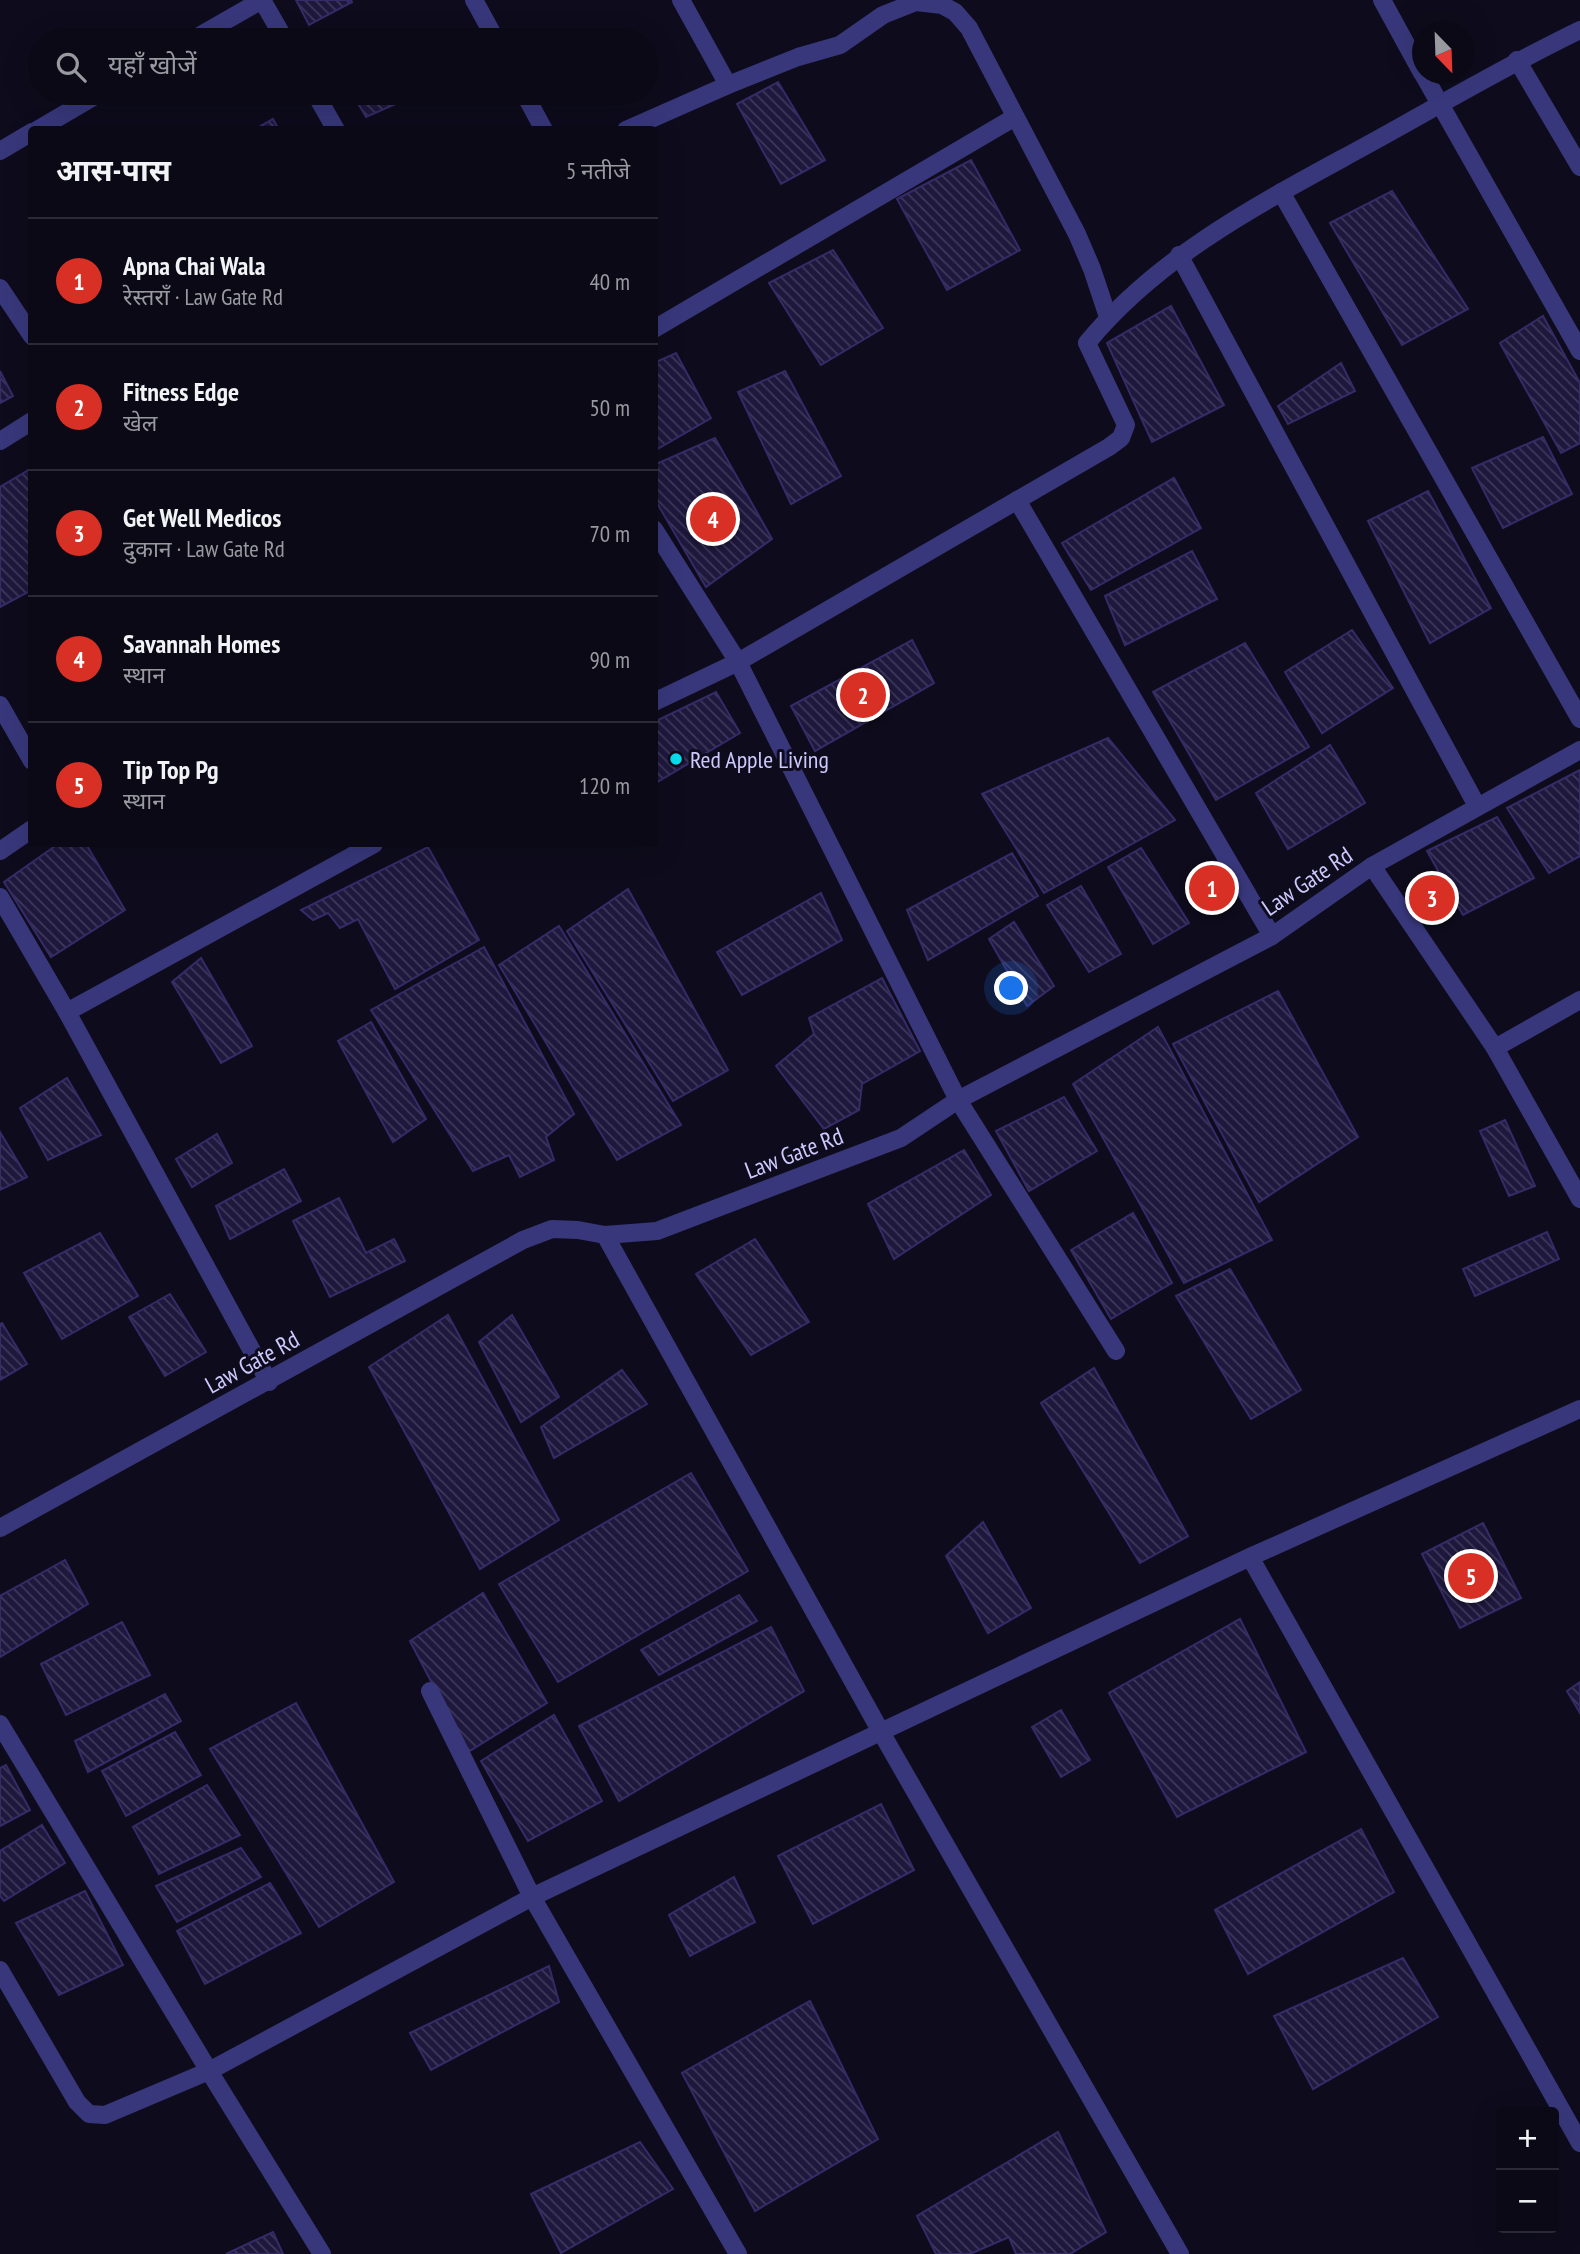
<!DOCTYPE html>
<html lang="hi">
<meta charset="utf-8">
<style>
:root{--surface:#0a0915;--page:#13121e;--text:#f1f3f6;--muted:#999aa0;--line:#2a2a34;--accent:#d93025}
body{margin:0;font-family:"PT Sans Narrow","Noto Sans Devanagari",sans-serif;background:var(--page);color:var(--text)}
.controls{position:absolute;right:21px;bottom:21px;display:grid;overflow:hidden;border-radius:7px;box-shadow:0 7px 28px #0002}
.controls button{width:63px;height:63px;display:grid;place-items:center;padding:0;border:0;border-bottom:2px solid var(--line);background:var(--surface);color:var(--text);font:35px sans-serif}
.compass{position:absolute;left:1412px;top:21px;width:63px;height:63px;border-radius:50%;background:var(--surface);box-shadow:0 7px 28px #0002;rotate:157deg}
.you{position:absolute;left:1012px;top:989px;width:24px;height:24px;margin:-18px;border:5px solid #fff;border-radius:50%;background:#1a73e8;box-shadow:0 0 0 10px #1a73e833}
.badge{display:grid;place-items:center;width:46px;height:46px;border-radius:50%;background:var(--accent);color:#fff;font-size:23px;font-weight:700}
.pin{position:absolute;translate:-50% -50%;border:4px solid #fff;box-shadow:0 2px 7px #0006}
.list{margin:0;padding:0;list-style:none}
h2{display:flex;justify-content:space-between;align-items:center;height:91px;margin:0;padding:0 28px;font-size:30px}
h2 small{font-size:23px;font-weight:400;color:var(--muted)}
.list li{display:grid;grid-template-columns:46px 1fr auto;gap:21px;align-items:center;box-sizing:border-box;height:126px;padding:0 28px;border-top:2px solid var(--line)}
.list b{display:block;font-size:26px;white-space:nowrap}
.list p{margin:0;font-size:23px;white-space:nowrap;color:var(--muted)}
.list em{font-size:23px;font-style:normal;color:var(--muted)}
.icon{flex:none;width:38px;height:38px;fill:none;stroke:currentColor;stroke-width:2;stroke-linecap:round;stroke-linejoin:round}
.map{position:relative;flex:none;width:1580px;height:2254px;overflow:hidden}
.search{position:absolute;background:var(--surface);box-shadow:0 7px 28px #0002;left:28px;top:28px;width:630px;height:77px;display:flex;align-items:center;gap:18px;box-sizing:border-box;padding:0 24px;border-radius:38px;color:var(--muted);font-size:26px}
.panel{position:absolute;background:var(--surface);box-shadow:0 7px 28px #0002;left:28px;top:126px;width:630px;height:721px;border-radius:7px}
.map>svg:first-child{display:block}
.building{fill:url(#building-back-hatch);stroke:#352b68;stroke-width:2}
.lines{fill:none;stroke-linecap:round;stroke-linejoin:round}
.street{stroke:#38377b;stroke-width:18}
.poi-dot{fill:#05dded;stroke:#0e0c1c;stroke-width:2.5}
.labels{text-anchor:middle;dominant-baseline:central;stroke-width:6;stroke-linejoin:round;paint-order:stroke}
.poi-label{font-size:24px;fill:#cdc8fe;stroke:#0e0c1c;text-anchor:start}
.street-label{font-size:24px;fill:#cdc8fe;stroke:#0e0c1c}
</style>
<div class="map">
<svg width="1580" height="2254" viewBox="0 0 1580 2254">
<defs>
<pattern id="building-back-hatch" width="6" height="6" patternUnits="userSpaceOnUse" patternTransform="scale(1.75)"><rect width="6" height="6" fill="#1e183d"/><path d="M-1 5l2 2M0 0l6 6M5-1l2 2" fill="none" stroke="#3e385a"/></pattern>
</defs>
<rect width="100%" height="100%" fill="#0e0c1c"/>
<!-- building -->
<g class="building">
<polygon points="296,0 351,0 352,2 309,25"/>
<polygon points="370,32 374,40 355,40"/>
<polygon points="778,82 825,160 781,184 737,104"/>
<polygon points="352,93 404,93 407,99 366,117"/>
<polygon points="273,119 279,130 254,130"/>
<polygon points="971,160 1020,250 947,290 897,199"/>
<polygon points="1392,191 1468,309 1402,345 1330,223"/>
<polygon points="833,250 883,328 821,365 769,283"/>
<polygon points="1171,306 1224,405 1152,442 1107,343"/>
<polygon points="1543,316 1580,383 1580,443 1561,453 1500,343"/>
<polygon points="676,353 711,418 654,451 654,363"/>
<polygon points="1341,363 1355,391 1288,424 1278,406"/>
<polygon points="0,371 13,396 0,403"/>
<polygon points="785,371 841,476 791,504 738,392"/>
<polygon points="1543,437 1572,494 1503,528 1472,468"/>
<polygon points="715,438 772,539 706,587 654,498 654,465"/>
<polygon points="32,468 32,590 0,607 0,487"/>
<polygon points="1174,478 1201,528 1091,590 1062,543"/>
<polygon points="1428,491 1491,608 1430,643 1368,521"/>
<polygon points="1192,551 1217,599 1125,645 1105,596"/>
<polygon points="1352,630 1393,688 1322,733 1285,672"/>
<polygon points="912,640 934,683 815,751 791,706"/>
<polygon points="1245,643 1309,747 1216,800 1153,692"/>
<polygon points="716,692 740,733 654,784 654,722"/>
<polygon points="1108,738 1175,820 1044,893 982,794"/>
<polygon points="1330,745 1365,803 1288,849 1256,793"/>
<polygon points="1580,770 1580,856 1549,873 1507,808"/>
<polygon points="1497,817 1534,878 1463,915 1427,851"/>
<polygon points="58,844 86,844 125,910 51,957 4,882"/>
<polygon points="428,847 479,940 395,989 358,919 340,928 328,913 313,920 301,910"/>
<polygon points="1141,848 1189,923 1153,944 1108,867"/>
<polygon points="1012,853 1038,896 928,960 907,910"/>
<polygon points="1081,886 1121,954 1089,972 1047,905"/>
<polygon points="628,889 728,1070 673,1101 567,931"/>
<polygon points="821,893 842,940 742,995 717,952"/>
<polygon points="1014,922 1054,986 1027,1006 989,939"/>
<polygon points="559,926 681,1125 617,1160 499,965"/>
<polygon points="484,947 574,1114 546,1137 554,1160 520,1177 509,1155 473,1171 371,1010"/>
<polygon points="201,958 252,1046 221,1063 172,982"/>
<polygon points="882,978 920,1051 862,1084 859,1110 824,1129 776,1066 814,1034 809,1018"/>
<polygon points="1278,991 1358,1137 1259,1202 1173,1044"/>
<polygon points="371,1022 426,1119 393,1142 338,1041"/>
<polygon points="1158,1027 1272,1240 1184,1283 1073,1084"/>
<polygon points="67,1078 101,1135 48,1160 20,1108"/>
<polygon points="1064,1097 1097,1151 1029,1191 996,1131"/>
<polygon points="1505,1120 1535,1186 1509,1196 1480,1131"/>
<polygon points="0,1132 27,1177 0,1190"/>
<polygon points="217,1134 232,1163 192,1187 176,1159"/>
<polygon points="964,1150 991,1195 894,1259 868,1204"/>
<polygon points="284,1169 301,1201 230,1239 216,1206"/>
<polygon points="339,1198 366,1253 394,1239 405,1261 330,1297 293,1221"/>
<polygon points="1133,1213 1172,1283 1111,1319 1071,1250"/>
<polygon points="1547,1232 1559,1259 1475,1296 1463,1269"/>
<polygon points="100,1233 138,1296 62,1339 24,1273"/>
<polygon points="755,1239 809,1322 751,1355 696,1274"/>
<polygon points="1230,1269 1301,1390 1251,1419 1176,1296"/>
<polygon points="170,1294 206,1352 165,1376 129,1317"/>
<polygon points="448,1315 559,1520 480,1569 369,1367"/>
<polygon points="512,1315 559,1397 521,1422 479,1342"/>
<polygon points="2,1323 27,1364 0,1380 0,1324"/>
<polygon points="1094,1368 1188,1536 1140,1563 1041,1403"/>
<polygon points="622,1370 647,1404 554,1458 541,1427"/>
<polygon points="691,1473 748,1571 558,1682 499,1584"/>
<polygon points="983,1522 1031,1608 988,1633 946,1556"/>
<polygon points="1483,1523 1521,1598 1460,1628 1422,1554"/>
<polygon points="65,1560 88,1604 0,1657 0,1596"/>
<polygon points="483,1593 547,1703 468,1752 410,1641"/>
<polygon points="739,1595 757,1621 659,1675 641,1650"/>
<polygon points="1240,1619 1306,1752 1177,1817 1109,1693"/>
<polygon points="122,1622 150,1675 66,1715 41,1664"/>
<polygon points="771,1627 804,1691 619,1801 579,1726"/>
<polygon points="1580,1682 1580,1713 1567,1691"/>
<polygon points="165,1694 181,1721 88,1772 75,1741"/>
<polygon points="296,1703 394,1882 319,1927 210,1749"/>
<polygon points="1061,1710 1090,1760 1061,1777 1032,1727"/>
<polygon points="554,1715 602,1801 528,1841 481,1761"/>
<polygon points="175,1732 201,1775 126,1816 102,1771"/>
<polygon points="6,1765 30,1810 0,1826 0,1768"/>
<polygon points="207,1785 240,1835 159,1874 133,1827"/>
<polygon points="881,1804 914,1870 813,1924 778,1856"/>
<polygon points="42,1825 65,1863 4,1901 0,1896 0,1851"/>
<polygon points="1361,1829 1394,1892 1248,1974 1215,1910"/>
<polygon points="241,1848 261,1877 177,1922 156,1886"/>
<polygon points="734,1877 755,1922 690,1956 669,1915"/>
<polygon points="270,1883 301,1933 205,1984 177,1931"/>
<polygon points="85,1891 123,1965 59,1995 16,1923"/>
<polygon points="1403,1958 1438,2017 1313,2089 1274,2016"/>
<polygon points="549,1966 559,2002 431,2070 410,2033"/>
<polygon points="810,2001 878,2139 755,2211 682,2073"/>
<polygon points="1058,2132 1106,2232 1070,2254 1016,2254 1009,2237 970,2254 936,2254 917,2216"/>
<polygon points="640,2142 673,2189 561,2253 531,2194"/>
<polygon points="273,2232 283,2254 226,2254"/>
</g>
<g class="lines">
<!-- street -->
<g class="street">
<polyline points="262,0 285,40"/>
<polyline points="474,0 496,40"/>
<polyline points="681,0 728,85 798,57 840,45 883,15 916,2 942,5 955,12 969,28 1077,234 1092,269 1108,317"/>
<polyline points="1382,0 1422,73"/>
<polyline points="192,40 262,0"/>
<polyline points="1517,60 1580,167"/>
<polyline points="1423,74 1580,351"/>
<polyline points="315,93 336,130"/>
<polyline points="524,93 544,130"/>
<polyline points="37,130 100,93"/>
<polyline points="626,130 728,85"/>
<polyline points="0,151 32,132"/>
<polyline points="1281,192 1580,719"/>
<polyline points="1179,255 1477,806"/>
<polyline points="0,288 32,336"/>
<polyline points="654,329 1015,117"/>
<polyline points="0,441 32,421"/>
<polyline points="1017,500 1272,936"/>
<polyline points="654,529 738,662 958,1100 1116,1351"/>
<path d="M654 702 738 662 1109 447 1121 438 1126 425 1087 343C1163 250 1275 196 1378 139 1445 102 1511 63 1580 30"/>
<polyline points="0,705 32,761"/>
<polyline points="0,851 32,829"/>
<polyline points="1372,866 1495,1048 1580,1199"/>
<polyline points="0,897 67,1012 269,1382"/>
<polyline points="67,1012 374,844"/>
<polyline points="1495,1048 1580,1000"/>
<polyline points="605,1235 881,1732 1180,2254"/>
<polyline points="0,1528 523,1240 552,1229 578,1230 605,1235 657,1231 901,1138 958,1100 1272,936 1372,866 1580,750"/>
<polyline points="1250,1557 1580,2143"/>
<polyline points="430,1691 532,1897 738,2254"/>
<polyline points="0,1724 209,2071 532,1897 1250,1557 1580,1409"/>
<polyline points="0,1970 77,2102 89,2114 105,2115 209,2071 322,2254"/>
</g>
</g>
<!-- markers -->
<circle class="poi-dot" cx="676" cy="759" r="7"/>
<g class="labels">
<!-- poi labels -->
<g class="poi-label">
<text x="690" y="759">Red Apple Living</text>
</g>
<!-- street labels -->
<g class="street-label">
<text transform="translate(1307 881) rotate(-34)">Law Gate Rd</text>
<text transform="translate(794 1153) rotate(-21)">Law Gate Rd</text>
<text transform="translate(252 1362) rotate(-29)">Law Gate Rd</text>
</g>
</g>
</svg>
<div class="controls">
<button>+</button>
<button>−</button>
</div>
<svg class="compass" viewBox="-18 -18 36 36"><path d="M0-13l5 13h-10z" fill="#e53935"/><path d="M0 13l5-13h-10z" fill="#999aa0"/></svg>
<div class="you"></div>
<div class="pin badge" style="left:1212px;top:888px">1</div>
<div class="pin badge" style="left:863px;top:695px">2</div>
<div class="pin badge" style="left:1432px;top:898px">3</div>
<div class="pin badge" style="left:713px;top:519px">4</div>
<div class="pin badge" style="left:1471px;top:1576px">5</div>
<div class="search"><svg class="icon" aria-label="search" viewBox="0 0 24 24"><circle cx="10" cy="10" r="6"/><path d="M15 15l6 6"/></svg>यहाँ खोजें</div>
<section class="panel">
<h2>आस-पास<small>5 नतीजे</small></h2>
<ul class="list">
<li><span class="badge">1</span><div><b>Apna Chai Wala</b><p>रेस्तराँ · Law Gate Rd</p></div><em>40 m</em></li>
<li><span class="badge">2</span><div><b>Fitness Edge</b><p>खेल</p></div><em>50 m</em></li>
<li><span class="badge">3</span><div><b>Get Well Medicos</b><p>दुकान · Law Gate Rd</p></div><em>70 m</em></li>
<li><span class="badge">4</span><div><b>Savannah Homes</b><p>स्थान</p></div><em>90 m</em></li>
<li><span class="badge">5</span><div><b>Tip Top Pg</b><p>स्थान</p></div><em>120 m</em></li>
</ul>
</section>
</div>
